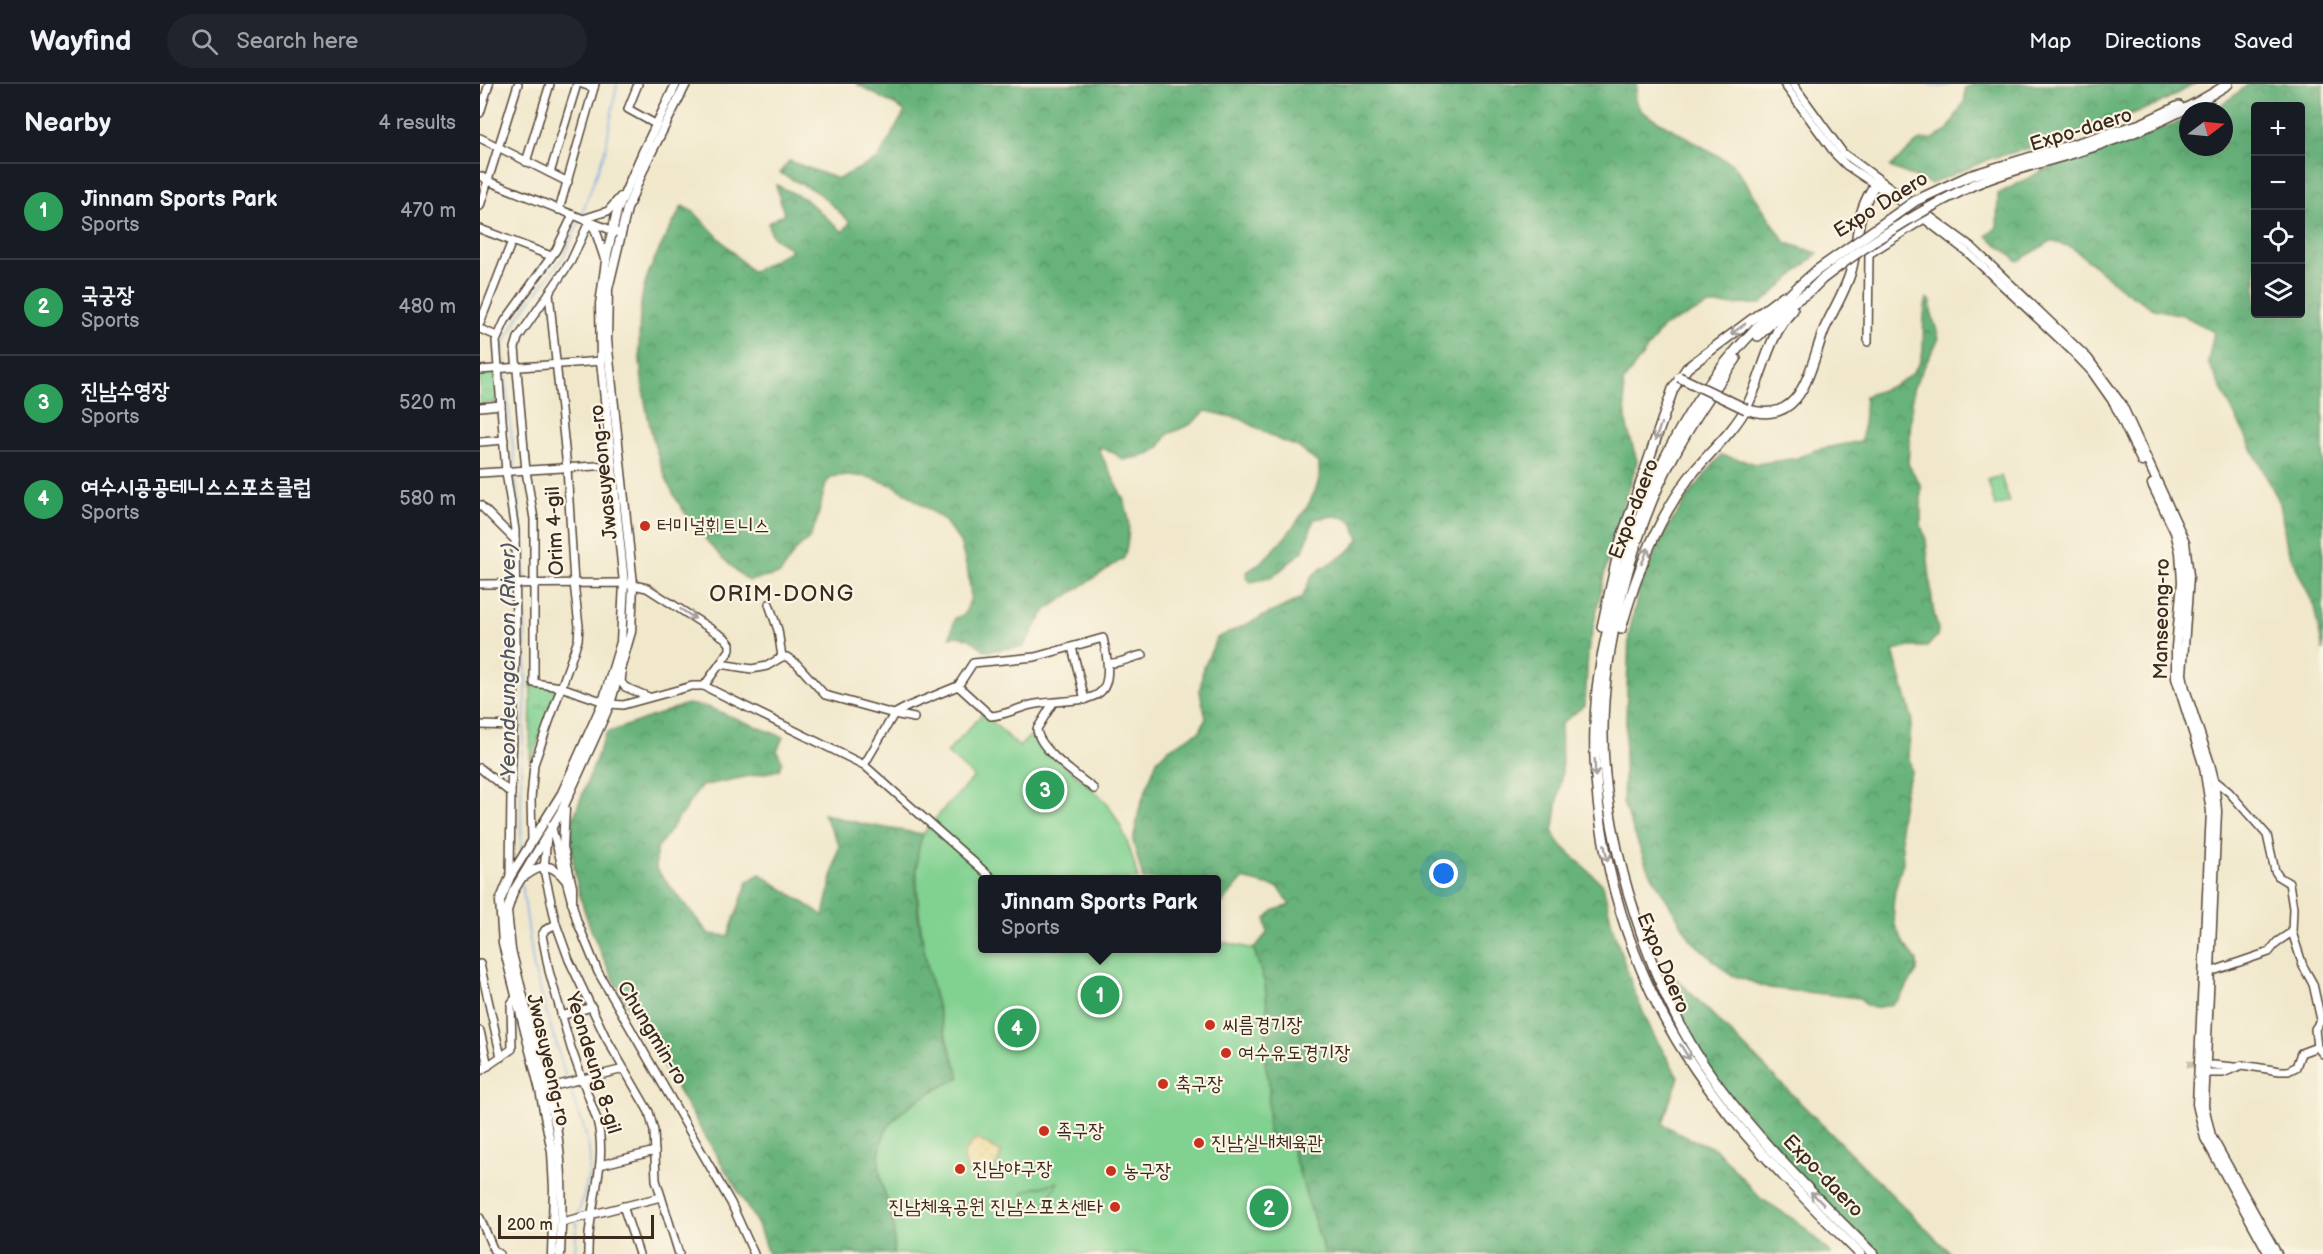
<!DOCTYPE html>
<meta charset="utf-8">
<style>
:root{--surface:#171b24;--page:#20242c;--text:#f1f3f6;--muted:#9ea1a6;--line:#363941;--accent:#c8321e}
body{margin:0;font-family:"Balsamiq Sans","Poor Story",sans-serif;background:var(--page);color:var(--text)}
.controls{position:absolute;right:18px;top:18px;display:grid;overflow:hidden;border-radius:6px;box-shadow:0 6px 24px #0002}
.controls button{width:54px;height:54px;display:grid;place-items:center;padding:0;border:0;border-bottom:2px solid var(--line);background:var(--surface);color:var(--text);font:30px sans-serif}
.compass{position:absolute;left:1699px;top:18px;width:54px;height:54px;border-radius:50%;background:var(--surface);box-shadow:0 6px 24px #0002;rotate:74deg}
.scale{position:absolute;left:18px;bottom:15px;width:156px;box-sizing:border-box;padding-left:6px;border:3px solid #3b2a1e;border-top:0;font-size:16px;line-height:21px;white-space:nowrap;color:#3b2a1e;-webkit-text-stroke:4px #fcf5e5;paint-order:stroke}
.you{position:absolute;left:964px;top:790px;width:21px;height:21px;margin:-15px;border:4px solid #fff;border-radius:50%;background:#1a73e8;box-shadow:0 0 0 9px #1a73e833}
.badge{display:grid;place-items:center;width:39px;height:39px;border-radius:50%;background:var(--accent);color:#fff;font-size:20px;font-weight:700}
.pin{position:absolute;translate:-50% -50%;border:3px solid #fff;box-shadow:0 2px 6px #0006}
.popup{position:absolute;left:498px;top:791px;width:243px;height:78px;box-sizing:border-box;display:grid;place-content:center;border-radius:6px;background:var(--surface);filter:drop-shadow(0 2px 4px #0005);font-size:20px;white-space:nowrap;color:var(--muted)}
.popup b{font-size:22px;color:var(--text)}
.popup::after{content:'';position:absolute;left:50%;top:100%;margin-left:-12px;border:12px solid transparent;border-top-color:var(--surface)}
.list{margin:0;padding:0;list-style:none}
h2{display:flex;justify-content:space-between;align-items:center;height:78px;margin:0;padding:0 24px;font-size:26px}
h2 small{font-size:20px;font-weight:400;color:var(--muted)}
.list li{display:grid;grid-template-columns:39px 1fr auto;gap:18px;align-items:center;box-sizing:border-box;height:96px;padding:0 24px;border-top:2px solid var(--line)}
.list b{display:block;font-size:22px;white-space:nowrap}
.list p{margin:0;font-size:20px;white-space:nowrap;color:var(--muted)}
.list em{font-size:20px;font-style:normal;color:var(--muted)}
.icon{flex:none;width:33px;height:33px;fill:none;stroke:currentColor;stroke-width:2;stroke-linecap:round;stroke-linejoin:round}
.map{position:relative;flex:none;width:1843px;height:1170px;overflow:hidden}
header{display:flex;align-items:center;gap:36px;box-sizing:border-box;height:84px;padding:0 30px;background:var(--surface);border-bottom:2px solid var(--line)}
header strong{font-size:28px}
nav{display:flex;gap:33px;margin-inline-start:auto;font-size:21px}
.search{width:420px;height:54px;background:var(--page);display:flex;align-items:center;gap:15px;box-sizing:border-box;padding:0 21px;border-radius:33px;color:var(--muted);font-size:22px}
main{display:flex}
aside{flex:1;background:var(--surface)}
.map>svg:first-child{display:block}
.grass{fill:#81d191;stroke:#5e7e58;stroke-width:1.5}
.forest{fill:url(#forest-crowns);stroke:#526e4c;stroke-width:1.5;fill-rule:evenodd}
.sand{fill:url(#sand-dots);stroke:#94825e;stroke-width:1.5}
.park{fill:url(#park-tufts);stroke:#5e7e58;stroke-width:1.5}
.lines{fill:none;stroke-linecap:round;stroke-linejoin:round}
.stream{stroke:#77a8e2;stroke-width:1.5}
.minor-tunnel{stroke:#cdc2a9;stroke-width:7;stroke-dasharray:7 3.5;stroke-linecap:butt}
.minor-casing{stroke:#564638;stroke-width:10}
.major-casing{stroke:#564638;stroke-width:11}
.highway-casing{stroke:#564638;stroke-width:12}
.minor{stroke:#fff;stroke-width:7}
.major{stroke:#fff;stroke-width:8}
.highway{stroke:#fff;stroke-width:9}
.highway-bridge-casing{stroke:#564638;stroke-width:12;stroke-linecap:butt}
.highway-bridge{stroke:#fff;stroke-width:9}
.oneway{stroke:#a79f9a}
.poi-dot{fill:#c8321e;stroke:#fcf5e5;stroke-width:2}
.labels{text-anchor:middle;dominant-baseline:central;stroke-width:4.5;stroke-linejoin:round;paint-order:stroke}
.street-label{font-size:20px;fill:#3b2a1e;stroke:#fcf5e5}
.poi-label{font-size:20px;fill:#3b2a1e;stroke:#fcf5e5;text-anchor:start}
.water-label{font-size:21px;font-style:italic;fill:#505663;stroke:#fcf5e5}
.quarter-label{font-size:22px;letter-spacing:1.5px;fill:#3b2a1e;stroke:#fcf5e5}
</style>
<header>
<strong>Wayfind</strong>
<div class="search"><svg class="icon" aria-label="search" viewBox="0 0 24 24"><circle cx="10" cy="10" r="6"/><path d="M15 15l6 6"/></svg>Search here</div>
<nav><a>Map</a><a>Directions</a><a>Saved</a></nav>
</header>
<main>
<aside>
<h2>Nearby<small>4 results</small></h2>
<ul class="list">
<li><span class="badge" style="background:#2e9e5b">1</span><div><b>Jinnam Sports Park</b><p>Sports</p></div><em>470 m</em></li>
<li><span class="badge" style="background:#2e9e5b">2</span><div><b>국궁장</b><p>Sports</p></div><em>480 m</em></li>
<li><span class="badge" style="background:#2e9e5b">3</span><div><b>진남수영장</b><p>Sports</p></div><em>520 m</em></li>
<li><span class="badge" style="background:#2e9e5b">4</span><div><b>여수시공공테니스스포츠클럽</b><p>Sports</p></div><em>580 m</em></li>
</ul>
</aside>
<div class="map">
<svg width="1843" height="1170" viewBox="0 0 1843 1170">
<defs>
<pattern id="forest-crowns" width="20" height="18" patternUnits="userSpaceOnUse" patternTransform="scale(1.5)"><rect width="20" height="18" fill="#68b37b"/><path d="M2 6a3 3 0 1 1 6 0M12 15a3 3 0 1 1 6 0" fill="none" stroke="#579264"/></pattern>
<pattern id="sand-dots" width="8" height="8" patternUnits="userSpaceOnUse" patternTransform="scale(1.5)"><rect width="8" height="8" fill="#eeda9e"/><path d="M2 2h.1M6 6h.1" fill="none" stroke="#cdbb88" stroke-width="1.8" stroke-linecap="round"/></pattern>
<pattern id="park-tufts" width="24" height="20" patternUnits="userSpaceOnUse" patternTransform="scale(1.5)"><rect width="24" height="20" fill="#81d191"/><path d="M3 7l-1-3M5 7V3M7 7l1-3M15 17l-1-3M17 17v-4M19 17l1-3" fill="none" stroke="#6baa76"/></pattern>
</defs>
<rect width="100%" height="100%" fill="#fcf5e5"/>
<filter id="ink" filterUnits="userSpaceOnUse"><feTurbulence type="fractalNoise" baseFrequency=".0167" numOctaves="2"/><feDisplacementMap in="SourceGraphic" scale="12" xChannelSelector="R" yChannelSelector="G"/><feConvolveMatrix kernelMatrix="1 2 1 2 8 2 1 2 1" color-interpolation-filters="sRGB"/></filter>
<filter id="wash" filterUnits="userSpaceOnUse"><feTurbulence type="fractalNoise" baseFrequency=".008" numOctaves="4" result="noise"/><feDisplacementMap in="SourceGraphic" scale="24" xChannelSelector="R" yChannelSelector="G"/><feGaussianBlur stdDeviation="1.35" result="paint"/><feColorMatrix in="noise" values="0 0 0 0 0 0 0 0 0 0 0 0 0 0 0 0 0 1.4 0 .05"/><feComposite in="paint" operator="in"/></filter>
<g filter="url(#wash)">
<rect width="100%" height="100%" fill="#f1e8cc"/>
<!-- grass -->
<g class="grass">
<polygon points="1521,392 1529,418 1515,422 1508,396"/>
<path d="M503 629 539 663 550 652C574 673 600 692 622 714 641 735 652 768 658 795L503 796V864H737V857L774 865 785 900 787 923 785 978 789 997 788 1049 811 1063 845 1170H413C414 1160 415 1148 413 1137 411 1124 404 1111 401 1097 389 1033 433 1019 480 993 456 927 437 858 437 787 438 775 436 763 442 752 451 736 481 708 494 693L467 669Z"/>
</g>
<!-- forest -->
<g class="forest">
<path d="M377 0H1157L1155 16 1161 27 1254 81 1306 159 1338 169 1281 220 1229 221 1183 243 1143 298 1147 343 1157 377 1125 487 1108 568 1105 621 1081 640 1082 688 1073 749 1080 760 1123 801 1133 845 1155 910 1173 950 1199 994 1189 1019 1183 1040 1204 1052 1236 1065 1280 1114 1321 1140 1351 1170H845L811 1063 788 1049 789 997 785 978 787 923 785 900 774 865 787 849 786 835 793 827 810 821 799 804 763 795 737 825V796L663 795 653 757 660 722 677 676 687 666 720 647 726 634 720 608 723 585 737 554 822 514 831 493 839 486 867 469 879 456 875 443 868 434 854 432 834 435 823 467 791 494 770 498 766 494 767 488C793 472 829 428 838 399 840 393 839 386 839 380L818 363 799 356 761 335 726 327 711 340 688 350 679 364 668 371 643 376 634 369 618 363C636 407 659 421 644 474L566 526 543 563 506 567C494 557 486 550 470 553L475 534 485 530 491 513 488 488 480 458 464 436 415 402 388 393 367 391 352 393 346 399 337 436 329 455 315 467 300 490 269 497C243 478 209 439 194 411 166 360 149 251 166 196 175 170 190 146 202 122L214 128 272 188 312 166 292 152 288 139 304 130 296 101 325 115 363 148 370 138 339 109 300 89 309 77 358 95 398 75 425 27Z"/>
<polygon points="1495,0 1714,0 1678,20 1594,52 1512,74 1451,100 1410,83 1440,56 1453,55 1467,47 1485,16 1485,4"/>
<path d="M1769 0H1843V567L1834 522 1807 464 1800 419 1728 279 1734 248 1703 231 1674 225 1645 207 1591 163 1571 157 1538 177 1507 152 1517 143 1518 110 1564 86 1708 35V63H1744V27H1728L1740 22ZM1776 22H1820V230H1776Z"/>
<path d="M1447 214 1451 217V228L1459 254 1433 305 1428 380 1441 402V441L1446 456 1453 525 1458 546 1457 552 1447 563H1429L1413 567 1432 634 1428 671 1432 687 1425 705 1420 736 1423 778 1415 806 1413 823 1415 841 1424 860 1437 877V887L1419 915 1410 921 1394 924 1386 921 1380 914 1289 904 1249 890 1211 856 1167 783 1143 719 1149 550 1159 505 1187 445 1210 410 1241 371 1277 380 1317 374 1335 366 1382 357 1385 312C1409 303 1441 296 1443 265 1444 247 1442 232 1447 214Z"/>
<path d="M207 620 227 623 303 653 297 667 302 677 299 686 221 702 176 766V785L229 850 248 852 268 797 280 790 344 832 359 760 343 730 383 740 443 750C420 807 459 936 480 993 433 1019 389 1033 401 1097 404 1111 411 1124 413 1137 415 1148 414 1160 413 1170H288L278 1141C249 1093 221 1044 192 996 148 922 82 824 93 735L126 649Z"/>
<polygon points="1169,867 1471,1170 1394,1170 1300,1073 1247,1024 1218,990 1193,945 1168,888"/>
</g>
<!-- sand -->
<path class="sand" d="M496 1054 522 1069 507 1097C491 1094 483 1085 484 1068Z"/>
<!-- park -->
<g class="park">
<polygon points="15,288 18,316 16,318 0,320 0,289"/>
<polygon points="51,601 76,604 78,606 50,678"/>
<polygon points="578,1098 563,1124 542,1131 544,1107"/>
</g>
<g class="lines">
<!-- stream -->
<g class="stream">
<polyline points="1449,0 1461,3 1472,0"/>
<polyline points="101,132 125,67 137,0"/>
<polyline points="25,280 23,263 27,253 39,232 84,172 100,136"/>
<polyline points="25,288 35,385"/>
<polyline points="35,390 43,451 44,498"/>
<polyline points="41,768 41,685 46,611 44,503"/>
<polyline points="42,800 54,886 87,997"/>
<path d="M88 1001C97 1025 110 1053 110 1079 109 1096 103 1114 98 1130"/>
<polyline points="95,1170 97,1137"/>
</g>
</g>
</g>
<g filter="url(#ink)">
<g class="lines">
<!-- minor-tunnel -->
<polyline class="minor-tunnel" points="1707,980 1721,981"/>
<defs>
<g id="minor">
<polyline points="102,0 114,4"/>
<polyline points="158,0 148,25 177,41"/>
<polyline points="1304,0 1356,71 1366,81 1430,124 1487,168 1592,267 1611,287 1635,321"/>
<polyline points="1313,0 1363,69 1492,163 1608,274 1641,319"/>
<polyline points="0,29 9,0"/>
<polyline points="0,54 88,98"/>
<polyline points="46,78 70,0"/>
<polyline points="70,89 97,0"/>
<polyline points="0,92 13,99 136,148"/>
<polyline points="0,122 38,0"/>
<polyline points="79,126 115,0"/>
<polyline points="103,135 128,127 140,113"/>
<polyline points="0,145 71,172"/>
<polyline points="69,209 38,254 35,264 46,387 54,435 54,599 81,603 130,620 143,621 212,602 224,602 384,681 514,796"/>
<polyline points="0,239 32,157"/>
<polyline points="0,245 17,252"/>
<polyline points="1388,258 1389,170 1444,135"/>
<polyline points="0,286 121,277"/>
<polyline points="0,323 21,321"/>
<polyline points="0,358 24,356"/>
<polyline points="0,389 132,381"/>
<polyline points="0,421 35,456"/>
<polyline points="0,500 144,499 167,504 245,554 250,560 250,566 224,602"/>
<polyline points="289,520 298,546 302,573"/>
<polyline points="592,563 605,616"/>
<path d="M629 579C641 580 650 573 663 571"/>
<path d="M240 580 272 585 287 582 302 573H307L317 580 345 611 414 630 429 622 478 602 493 579 555 573 623 554C640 627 609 612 556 620 541 622 527 631 511 632L478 602"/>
<polyline points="142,589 141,598 145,603 169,613"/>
<path d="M573 619 557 645C558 665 599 693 614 705"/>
<polyline points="0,641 34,642"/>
<polyline points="384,681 414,630 434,634"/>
<polyline points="0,684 31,709 30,793"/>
<polyline points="1734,696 1749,708 1787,751 1795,787 1799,793 1809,799 1813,824 1812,848 1823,882 1833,900 1841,936 1835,945 1837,963 1843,970"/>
<polyline points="31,709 36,558 35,446 26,388 16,257 25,237 76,166 93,131"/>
<polyline points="71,741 97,837 118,888 251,1119 274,1170"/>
<polyline points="67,752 64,786 76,840 89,876 125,952 169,1028 174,1047 176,1096 199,1170"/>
<polyline points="52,757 51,715 54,680 98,556 99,542 94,499 87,384 69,209 91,177 109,138"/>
<path d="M76 840 65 846 62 851 69 887 91 964 117 1036C129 1082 107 1124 108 1170"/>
<polyline points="0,880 21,973"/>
<polyline points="1730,888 1789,868 1797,858 1812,848"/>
<polyline points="81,932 112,923"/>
<polyline points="0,947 8,982"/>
<polyline points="1733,981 1754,983"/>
<polyline points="0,987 32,965 31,920 36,913"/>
<polyline points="1726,989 1743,989 1762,981 1800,987 1808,987 1816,983 1821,969 1837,963"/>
<polyline points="62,1005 144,985"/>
<polyline points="120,1081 175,1067"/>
<polyline points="143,1122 159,1170"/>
<polyline points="0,1134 14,1167 19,1170"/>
<polyline points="82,1138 181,1113"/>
</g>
<g id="major">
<polyline points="109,138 115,145 124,172"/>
<polyline points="1641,319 1705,458 1709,492 1702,590 1705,605 1730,680 1734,696 1737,727 1724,1022 1731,1052 1797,1170"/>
<polyline points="1635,321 1662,378"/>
<polyline points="1672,400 1695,448 1700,468 1702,498 1696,563 1696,594 1724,683 1731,727 1717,1020 1725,1054 1789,1170"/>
<polyline points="85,725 83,763 92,803 92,819"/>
<path d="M45 792C62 780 71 778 85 795"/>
<polyline points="72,1170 74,1105 72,1068 60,1006 23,860 20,817 30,793 82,709 123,618 141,558 144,499 121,277 120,220 127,170 137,127 162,70 196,0"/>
<path d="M80 1170C82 1127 83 1085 76 1042L31 866 27 827 33 808 82 726 130 620 151 548 153 500 127 256 128 205 147 125 166 79 206 0"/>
</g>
<g id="highway">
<polyline points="1489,92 1661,40 1699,22"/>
<path d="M1493 101C1533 84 1575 76 1615 62 1662 47 1706 27 1748 0"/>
<path d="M1336 187C1298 220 1260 258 1230 299 1185 361 1156 431 1138 505 1129 538 1121 571 1117 605 1107 714 1130 826 1179 924 1227 1020 1305 1095 1380 1170"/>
<polyline points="1278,252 1312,219 1330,207 1342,195"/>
<path d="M1256 275C1233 306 1211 339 1193 373 1152 447 1122 566 1123 651 1123 708 1137 776 1155 830 1170 878 1190 926 1216 969 1264 1044 1330 1107 1393 1170"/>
<path d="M1266 325C1323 344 1329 285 1344 246 1353 226 1365 208 1371 187 1381 149 1373 131 1398 96"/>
<polyline points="1122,543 1141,456 1193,305 1207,284 1303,212"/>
<path d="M1141 545C1156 491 1175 440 1208 395 1226 371 1252 350 1266 324 1284 291 1286 254 1313 226"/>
</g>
</defs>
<!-- minor casing -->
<use href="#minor" class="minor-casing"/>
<!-- major casing -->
<use href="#major" class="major-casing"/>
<!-- highway casing -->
<use href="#highway" class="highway-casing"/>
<!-- minor -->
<use href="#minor" class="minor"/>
<!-- major -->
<use href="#major" class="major"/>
<!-- highway -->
<use href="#highway" class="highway"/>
<defs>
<g id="highway-bridge">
<polyline points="1336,187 1435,117 1489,92"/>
<path d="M1342 195C1389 158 1439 127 1493 101"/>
<polyline points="1199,293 1266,325"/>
</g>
</defs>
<!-- highway-bridge casing -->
<use href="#highway-bridge" class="highway-bridge-casing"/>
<!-- highway-bridge -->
<use href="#highway-bridge" class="highway-bridge"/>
</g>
<!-- one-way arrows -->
<defs><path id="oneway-shaft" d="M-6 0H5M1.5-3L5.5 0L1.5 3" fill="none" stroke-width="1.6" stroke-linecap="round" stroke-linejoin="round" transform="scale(1.5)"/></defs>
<g class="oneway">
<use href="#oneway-shaft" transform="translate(1258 245) rotate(143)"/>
<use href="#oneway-shaft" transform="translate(1178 348) rotate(109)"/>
<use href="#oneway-shaft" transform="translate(1165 472) rotate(-67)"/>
<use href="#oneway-shaft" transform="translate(208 530) rotate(33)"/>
<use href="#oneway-shaft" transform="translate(1115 684) rotate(88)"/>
<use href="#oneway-shaft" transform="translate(1126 769) rotate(79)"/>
<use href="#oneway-shaft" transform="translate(1205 968) rotate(58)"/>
<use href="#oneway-shaft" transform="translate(1337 1114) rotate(-135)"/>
</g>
</g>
<!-- markers -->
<g class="poi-dot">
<circle cx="165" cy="442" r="6"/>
<circle cx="730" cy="941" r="6"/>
<circle cx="746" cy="969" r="6"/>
<circle cx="683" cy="1000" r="6"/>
<circle cx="564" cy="1047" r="6"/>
<circle cx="719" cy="1059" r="6"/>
<circle cx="480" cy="1085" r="6"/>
<circle cx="631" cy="1087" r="6"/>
<circle cx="635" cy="1123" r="6"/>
</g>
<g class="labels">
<!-- street labels -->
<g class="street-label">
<text transform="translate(1601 46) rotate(-17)">Expo-daero</text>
<text transform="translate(1401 121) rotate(-32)">Expo Daero</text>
<text transform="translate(124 388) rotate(-96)">Jwasuyeong-ro</text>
<text transform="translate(1154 425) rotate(-69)">Expo-daero</text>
<text transform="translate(75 447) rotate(-93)">Orim 4-gil</text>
<text transform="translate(1682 535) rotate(-89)">Manseong-ro</text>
<text transform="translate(1183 879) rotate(67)">Expo Daero</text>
<text transform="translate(172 949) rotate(59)">Chungmin-ro</text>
<text transform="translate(68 976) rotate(77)">Jwasuyeong-ro</text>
<text transform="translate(113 979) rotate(73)">Yeondeung 8-gil</text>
<text transform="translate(1343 1092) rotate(46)">Expo-daero</text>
</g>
<!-- poi labels -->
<g class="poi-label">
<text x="177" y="442">터미널휘트니스</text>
<text x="742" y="941">씨름경기장</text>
<text x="758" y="969">여수유도경기장</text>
<text x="695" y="1000">축구장</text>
<text x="576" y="1047">족구장</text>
<text x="731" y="1059">진남실내체육관</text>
<text x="492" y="1085">진남야구장</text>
<text x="643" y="1087">농구장</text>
<text x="623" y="1123" text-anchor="end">진남체육공원 진남스포츠센타</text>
</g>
<!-- water labels -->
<g class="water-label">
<text transform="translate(28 576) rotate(-90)">Yeondeungcheon (River)</text>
</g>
<!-- quarter labels -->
<g class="quarter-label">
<text x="302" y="510">ORIM-DONG</text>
</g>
</g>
</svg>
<div class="controls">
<button>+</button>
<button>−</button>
<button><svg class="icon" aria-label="locate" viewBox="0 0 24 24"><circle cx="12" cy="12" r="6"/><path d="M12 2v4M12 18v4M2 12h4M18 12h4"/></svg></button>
<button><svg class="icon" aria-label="layers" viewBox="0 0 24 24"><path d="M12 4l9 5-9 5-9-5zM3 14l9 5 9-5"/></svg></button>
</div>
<svg class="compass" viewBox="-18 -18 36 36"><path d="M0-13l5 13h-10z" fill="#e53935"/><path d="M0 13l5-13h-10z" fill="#9ea1a6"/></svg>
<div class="scale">200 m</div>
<div class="you"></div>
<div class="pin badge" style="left:620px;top:911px;background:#2e9e5b">1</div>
<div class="popup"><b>Jinnam Sports Park</b>Sports</div>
<div class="pin badge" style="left:789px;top:1124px;background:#2e9e5b">2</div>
<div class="pin badge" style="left:565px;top:706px;background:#2e9e5b">3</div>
<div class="pin badge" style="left:537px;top:944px;background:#2e9e5b">4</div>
</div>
</main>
